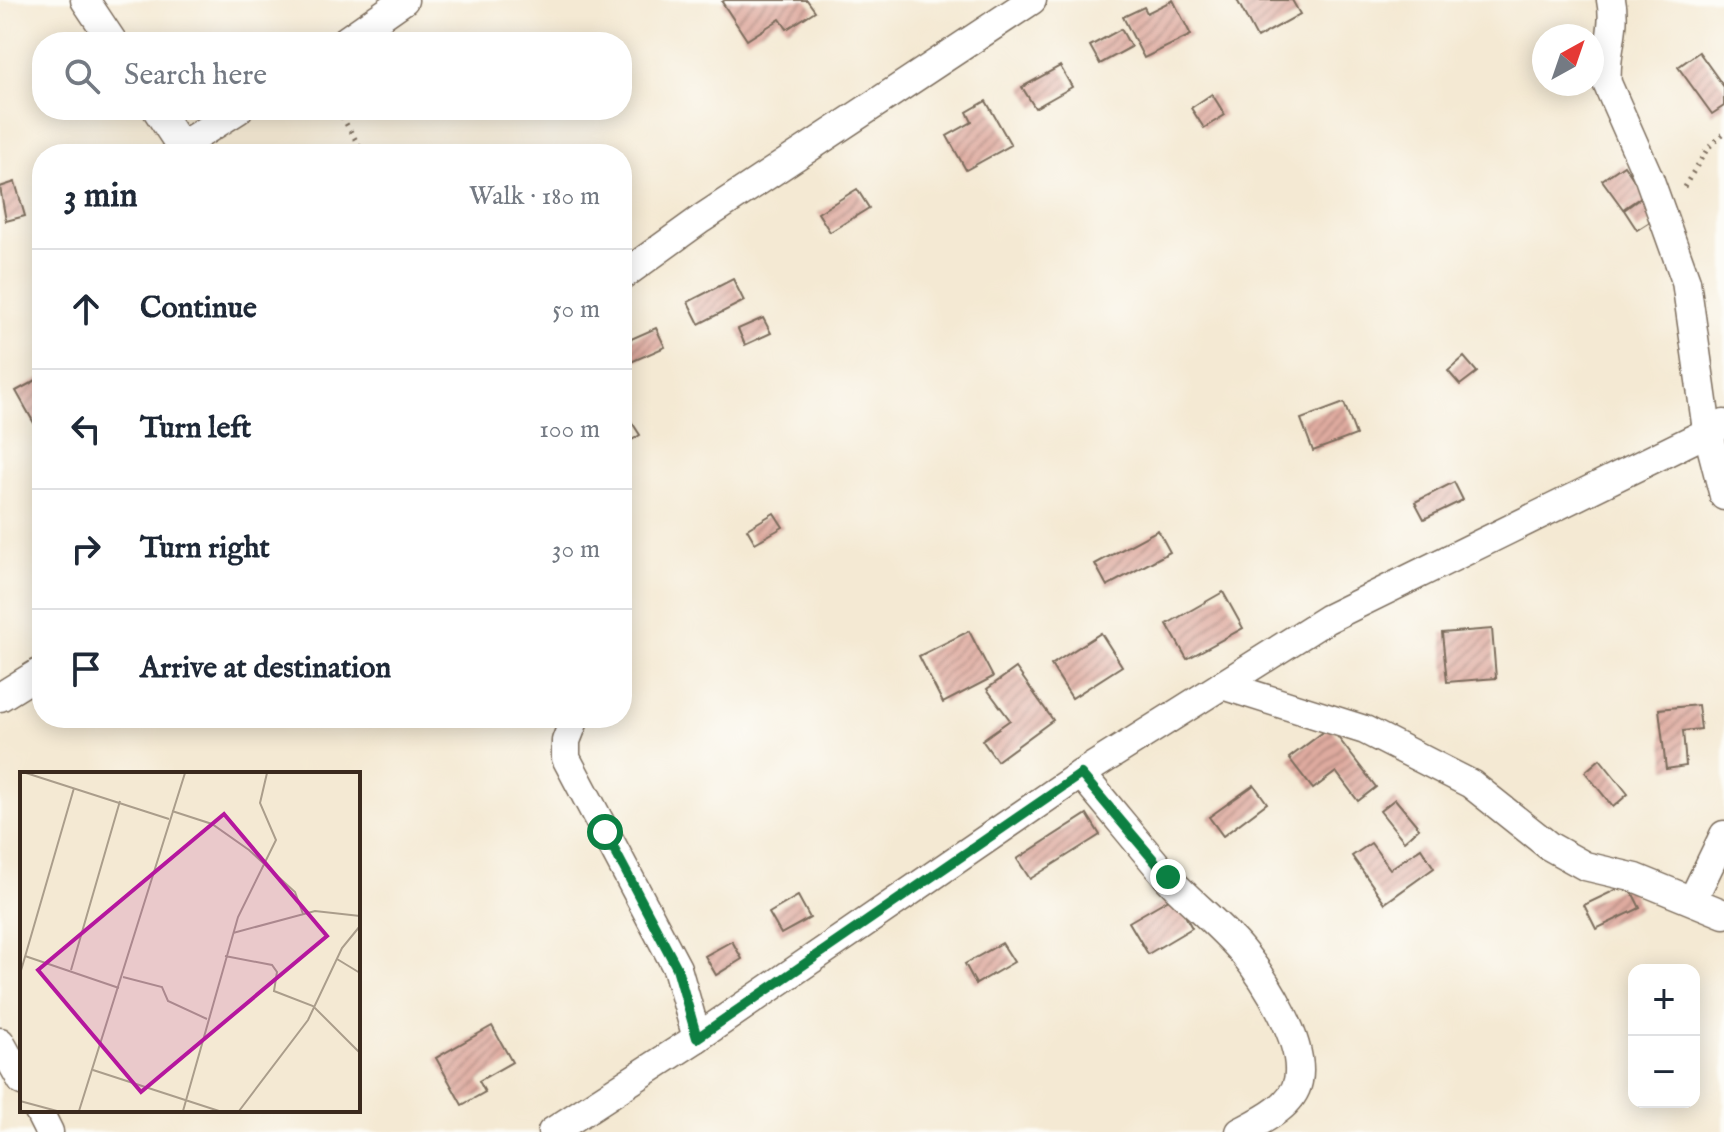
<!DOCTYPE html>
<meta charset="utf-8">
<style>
:root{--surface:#fff;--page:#f2f2f3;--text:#1f2937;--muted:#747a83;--line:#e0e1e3}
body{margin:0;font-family:"IM FELL English",serif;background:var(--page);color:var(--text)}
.controls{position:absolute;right:24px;bottom:24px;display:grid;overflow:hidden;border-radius:16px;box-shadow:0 4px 20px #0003}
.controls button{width:72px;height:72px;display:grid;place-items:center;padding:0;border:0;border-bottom:2px solid var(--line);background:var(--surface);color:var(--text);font:40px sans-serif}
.compass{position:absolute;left:1532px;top:24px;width:72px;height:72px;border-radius:50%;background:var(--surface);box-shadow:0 4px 20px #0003;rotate:40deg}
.stop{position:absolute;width:24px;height:24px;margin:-18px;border:6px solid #0b8043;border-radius:50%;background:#fff}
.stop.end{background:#0b8043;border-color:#fff;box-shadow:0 2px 8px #0008}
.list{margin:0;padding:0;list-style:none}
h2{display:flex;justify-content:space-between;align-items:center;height:104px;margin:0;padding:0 32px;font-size:34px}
h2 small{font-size:26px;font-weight:400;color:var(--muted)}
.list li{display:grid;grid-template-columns:52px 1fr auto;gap:24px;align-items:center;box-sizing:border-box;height:120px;padding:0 32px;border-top:2px solid var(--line)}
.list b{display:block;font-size:30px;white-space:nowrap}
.list em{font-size:26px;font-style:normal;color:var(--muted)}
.icon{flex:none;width:44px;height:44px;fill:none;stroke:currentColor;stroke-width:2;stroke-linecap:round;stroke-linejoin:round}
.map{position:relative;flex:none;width:1724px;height:1132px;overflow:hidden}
.search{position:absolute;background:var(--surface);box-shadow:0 4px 20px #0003;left:32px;top:32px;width:600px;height:88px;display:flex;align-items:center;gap:20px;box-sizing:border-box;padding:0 28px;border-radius:32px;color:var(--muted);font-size:30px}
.panel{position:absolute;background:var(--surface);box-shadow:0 4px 20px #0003;left:32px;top:144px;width:600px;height:584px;border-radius:32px}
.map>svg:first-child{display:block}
.building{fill:url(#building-hatch)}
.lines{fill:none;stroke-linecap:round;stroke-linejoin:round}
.street-casing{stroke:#7c6d5d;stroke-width:31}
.path{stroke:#7c6d5d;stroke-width:5;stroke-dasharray:2 6;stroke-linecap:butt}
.street{stroke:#fff;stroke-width:28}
.route{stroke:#0b8043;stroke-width:10}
.inset-road{fill:none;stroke:#aa9d8b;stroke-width:2}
.view{fill:#b5179e;fill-opacity:0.15;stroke:#b5179e;stroke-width:4}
.inset-edge{fill:none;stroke:#3b2a1e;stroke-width:4}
</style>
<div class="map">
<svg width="1724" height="1132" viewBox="0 0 1724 1132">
<defs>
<pattern id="building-hatch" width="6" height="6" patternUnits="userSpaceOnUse" patternTransform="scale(2)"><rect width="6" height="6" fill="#deaa9f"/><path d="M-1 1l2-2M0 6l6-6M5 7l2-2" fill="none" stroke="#b58b81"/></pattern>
</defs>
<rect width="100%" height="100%" fill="#fdfcf7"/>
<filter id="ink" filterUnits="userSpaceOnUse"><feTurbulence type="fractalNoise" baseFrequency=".0125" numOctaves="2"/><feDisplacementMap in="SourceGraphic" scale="16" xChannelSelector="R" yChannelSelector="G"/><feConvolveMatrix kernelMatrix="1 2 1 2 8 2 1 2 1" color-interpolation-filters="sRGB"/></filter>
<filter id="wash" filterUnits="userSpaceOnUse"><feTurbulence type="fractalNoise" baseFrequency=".006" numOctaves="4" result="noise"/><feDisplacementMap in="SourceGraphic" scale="32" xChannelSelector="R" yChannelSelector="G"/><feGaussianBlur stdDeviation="1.8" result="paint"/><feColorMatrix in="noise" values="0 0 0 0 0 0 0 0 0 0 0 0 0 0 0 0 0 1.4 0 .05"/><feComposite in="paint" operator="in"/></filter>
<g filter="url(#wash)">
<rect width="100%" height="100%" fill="#f4e9d3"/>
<g id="blocks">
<!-- building -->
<g class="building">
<polygon points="725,0 807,0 815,11 787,29 780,19 747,40 722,2"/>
<polygon points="1173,0 1191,35 1144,58 1123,17 1144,7 1147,13"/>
<polygon points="1237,0 1292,0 1300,14 1257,38"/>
<polygon points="1121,29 1131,47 1100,64 1090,46"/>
<polygon points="1699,52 1724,87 1724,106 1712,114 1678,67"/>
<polygon points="1060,66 1072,87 1035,108 1022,87"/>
<polygon points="1212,94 1225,115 1204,128 1191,108"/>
<polygon points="986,101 1011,145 966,170 947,136 972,122 967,112"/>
<polygon points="1624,165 1644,195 1623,209 1602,180"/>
<polygon points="15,182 25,216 6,221 0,187"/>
<polygon points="857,189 869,208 830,232 818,213"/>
<polygon points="1642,197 1656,218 1637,230 1624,210"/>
<polygon points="733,279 744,301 699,324 688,302"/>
<polygon points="763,318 771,333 745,345 738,329"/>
<polygon points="656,328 665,347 631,362 622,343"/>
<polygon points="1464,357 1477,372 1460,385 1448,371"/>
<polygon points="42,377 42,418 34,423 16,391"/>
<polygon points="1344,403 1356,435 1313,451 1301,419"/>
<polygon points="629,418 640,435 622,446 622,422"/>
<polygon points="1454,482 1463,500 1424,519 1415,502"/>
<polygon points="774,513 783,527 755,543 747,529"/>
<polygon points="1158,530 1170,552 1107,586 1095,564"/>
<polygon points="1223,592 1243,628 1187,659 1167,624"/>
<polygon points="1492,629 1496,678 1447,682 1442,633"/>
<polygon points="969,631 993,677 943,703 919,656"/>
<polygon points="1101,633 1122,666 1072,698 1051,665"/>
<polygon points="1016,668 1053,720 997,761 982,740 1010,720 987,689"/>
<polygon points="1698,705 1701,729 1683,731 1686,766 1666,769 1659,709"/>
<polygon points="1330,727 1376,787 1358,801 1336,772 1313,789 1289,758"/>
<polygon points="1600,759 1628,794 1613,807 1585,772"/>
<polygon points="1254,785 1267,803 1223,836 1209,817"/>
<polygon points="1395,799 1419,828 1404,841 1380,811"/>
<polygon points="1087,814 1100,835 1030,879 1017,859"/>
<polygon points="1371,843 1390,869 1421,848 1434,868 1385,903 1352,856"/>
<polygon points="1628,884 1640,908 1596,929 1584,905"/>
<polygon points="798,896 810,918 781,934 769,913"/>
<polygon points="1174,896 1192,928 1148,954 1129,922"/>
<polygon points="732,941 742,959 716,975 705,956"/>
<polygon points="1002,943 1014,962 976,984 965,964"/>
<polygon points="492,1026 512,1062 479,1081 485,1092 462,1105 436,1058"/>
</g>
</g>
</g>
<g filter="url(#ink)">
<use href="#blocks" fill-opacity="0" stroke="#7c6d5d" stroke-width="2"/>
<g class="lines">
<defs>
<g id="street">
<polyline points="85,0 113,42"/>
<path d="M1611 0C1617 28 1604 54 1607 83L1649 178 1686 281 1707 430 1724 496"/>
<polyline points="344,42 404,0"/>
<polyline points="157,110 186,154"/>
<polyline points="181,146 238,110"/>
<polyline points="622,276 701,219 1032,0"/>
<polyline points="1222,685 1365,730 1471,784 1549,846 1585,866 1636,878 1724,914"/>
<polyline points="0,697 42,671"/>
<polyline points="575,718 566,741 566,758 677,968 697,1038"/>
<path d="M1081 774C1110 808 1138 843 1167 877 1190 902 1219 924 1241 950 1265 979 1306 1043 1298 1081 1293 1106 1261 1121 1240 1132"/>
<polyline points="1693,899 1724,835"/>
<polyline points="0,1042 22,1081"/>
<polyline points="38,1110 49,1132"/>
<polyline points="552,1132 697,1038 1081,774 1327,619 1724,424"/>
</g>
</defs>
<!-- street casing -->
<use href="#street" class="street-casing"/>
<!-- path -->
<g class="path">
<polyline points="338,110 364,154"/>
<polyline points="1684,187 1708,148 1724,133"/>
</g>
<!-- street -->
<use href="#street" class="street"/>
</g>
</g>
<g class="lines" filter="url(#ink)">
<!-- route -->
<polyline class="route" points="605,832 677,968 697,1038 1081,774 1168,877"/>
</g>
<!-- overview -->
<g transform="translate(20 772)">
<rect width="340" height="340" fill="#f4e9d3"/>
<path class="inset-road" d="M6 1 149 47M152 39 192 52 229 78 275 120 283 142M213 161 295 139 340 144M5 184 99 216M205 184 252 193 257 200 254 219 293 234 340 281M317 187 340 201M51 198 100 29M0 202 54 16M103 205 142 215 148 229 187 247M73 298 199 339M0 329 37 339M59 339 165 1M163 339 218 145 256 68 240 31 247 1M219 339 288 248 322 176 340 154"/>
<path class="view" d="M204 42 307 164 121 320 18 198Z"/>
<rect width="340" height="340" class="inset-edge"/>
</g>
</svg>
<div class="controls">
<button>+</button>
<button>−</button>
</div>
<svg class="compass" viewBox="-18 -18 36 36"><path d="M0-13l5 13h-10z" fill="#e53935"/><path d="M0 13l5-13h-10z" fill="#747a83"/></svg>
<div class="stop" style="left:605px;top:832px"></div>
<div class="stop end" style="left:1168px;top:877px"></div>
<div class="search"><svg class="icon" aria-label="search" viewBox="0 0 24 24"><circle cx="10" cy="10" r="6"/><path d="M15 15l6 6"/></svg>Search here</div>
<section class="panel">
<h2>3 min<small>Walk · 180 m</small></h2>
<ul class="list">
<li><svg class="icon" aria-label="ahead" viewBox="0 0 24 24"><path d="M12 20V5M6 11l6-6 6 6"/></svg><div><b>Continue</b></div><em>50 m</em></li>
<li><svg class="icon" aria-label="left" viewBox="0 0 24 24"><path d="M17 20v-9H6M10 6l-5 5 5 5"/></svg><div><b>Turn left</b></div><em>100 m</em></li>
<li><svg class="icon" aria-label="right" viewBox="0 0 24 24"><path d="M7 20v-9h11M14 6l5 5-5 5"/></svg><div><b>Turn right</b></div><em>30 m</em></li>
<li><svg class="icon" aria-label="arrive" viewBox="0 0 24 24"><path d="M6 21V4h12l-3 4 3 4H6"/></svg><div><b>Arrive at destination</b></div></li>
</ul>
</section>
</div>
